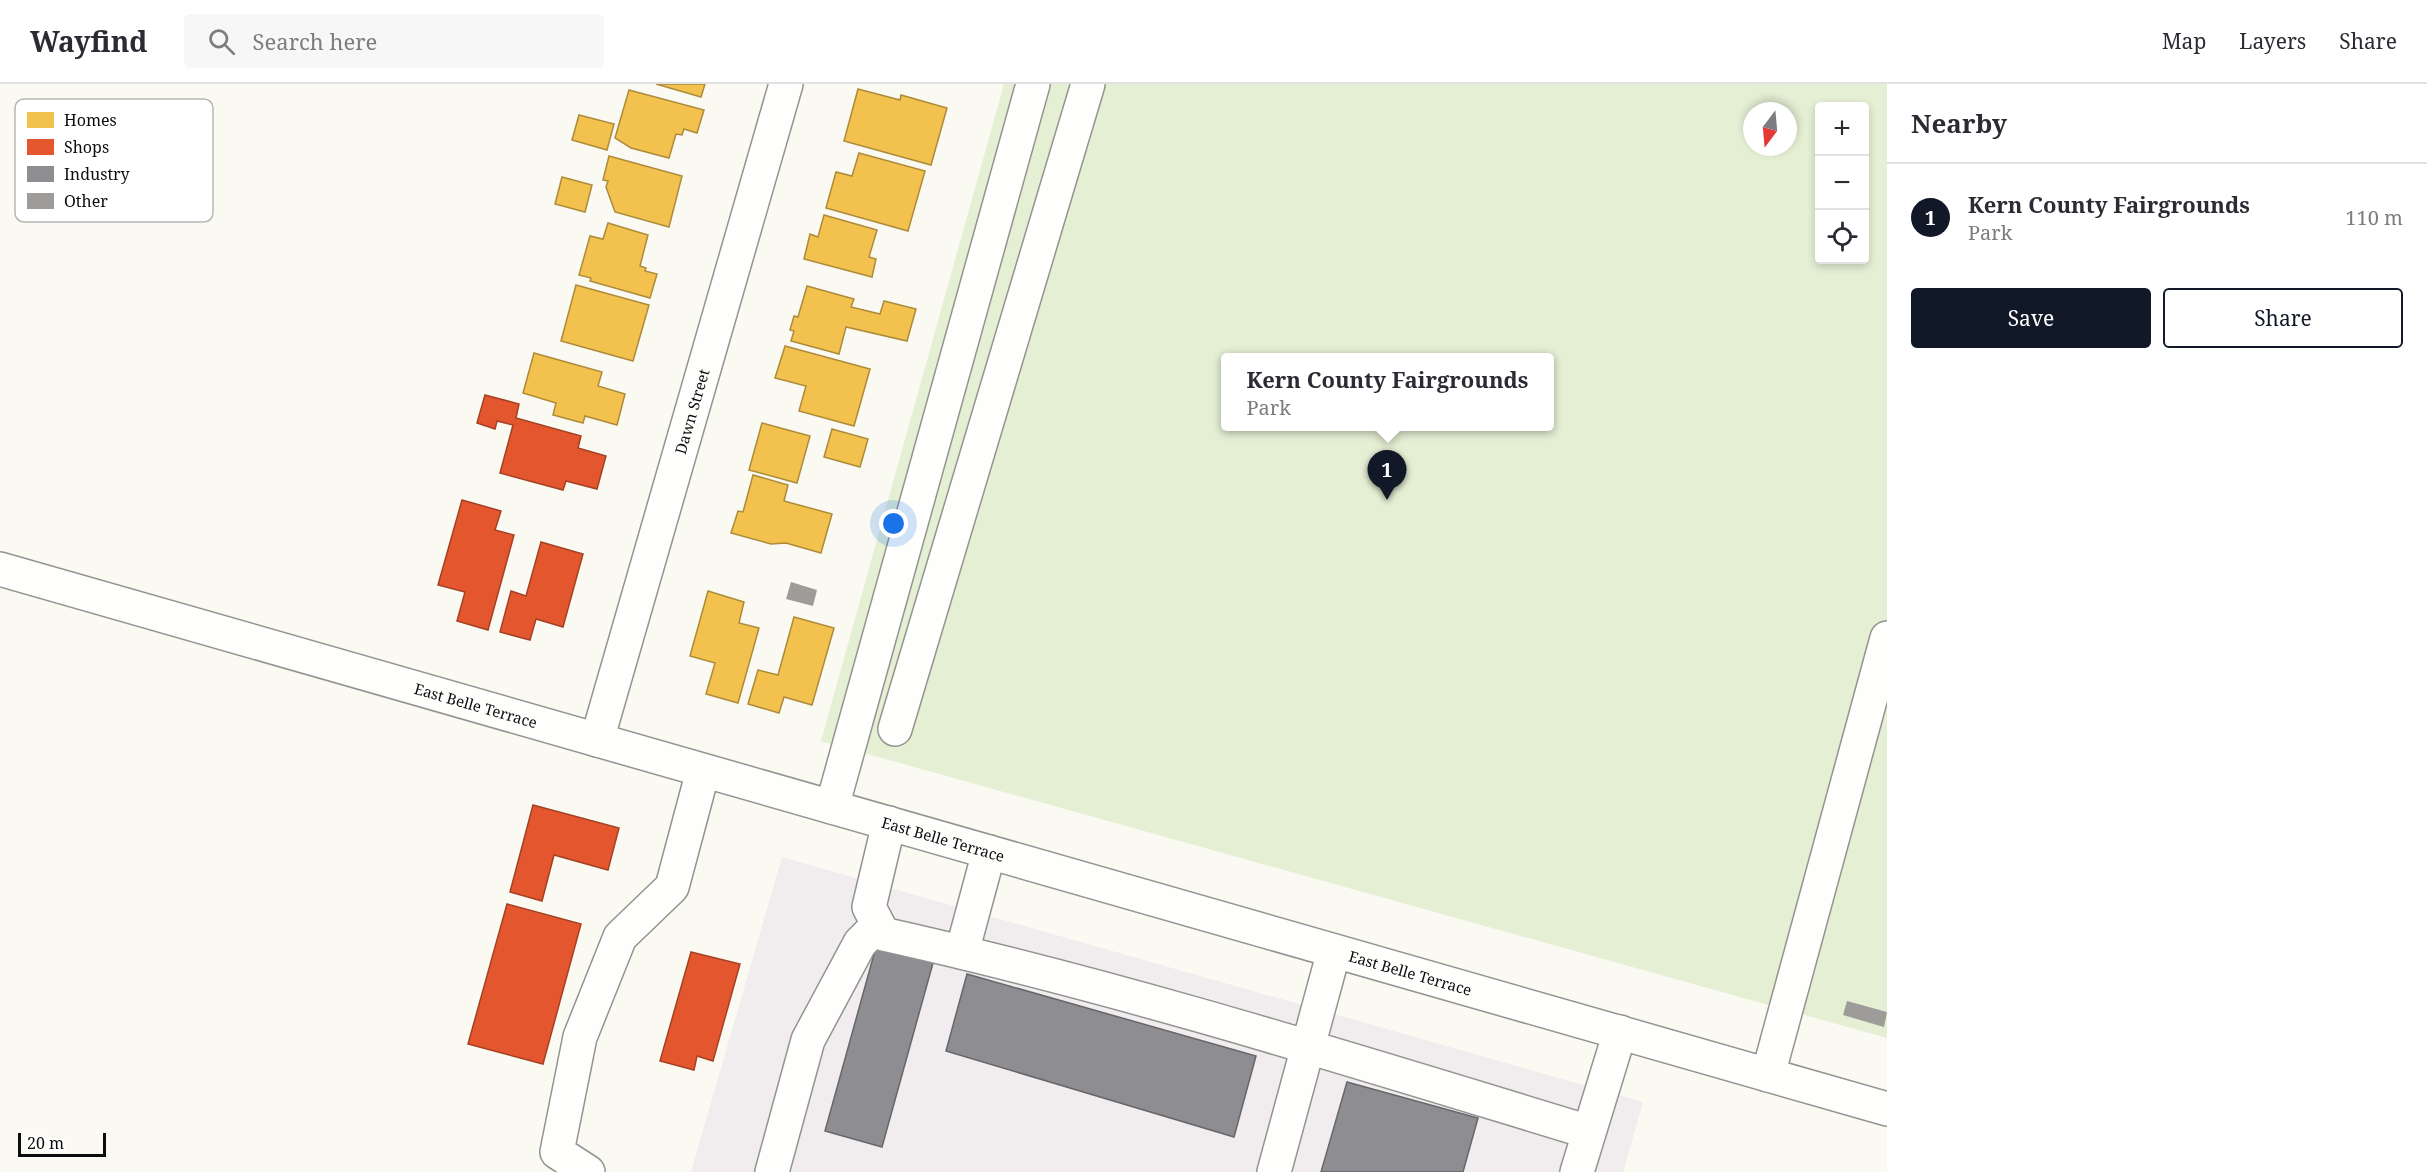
<!DOCTYPE html>
<meta charset="utf-8">
<style>
:root{--surface:#fff;--page:#f7f7f7;--text:#2b2b33;--muted:#7c7c81;--line:#e1e1e2;--accent:#111827}
body{margin:0;font-family:"Noto Serif",serif;background:var(--page);color:var(--text)}
.controls{position:absolute;right:18px;top:18px;display:grid;overflow:hidden;border-radius:6px;box-shadow:0 3px 9px #0003}
.controls button{width:54px;height:54px;display:grid;place-items:center;padding:0;border:0;border-bottom:2px solid var(--line);background:var(--surface);color:var(--text);font:30px sans-serif}
.compass{position:absolute;left:1743px;top:18px;width:54px;height:54px;border-radius:50%;background:var(--surface);box-shadow:0 3px 9px #0003;rotate:196deg}
.scale{position:absolute;left:18px;bottom:15px;width:88px;box-sizing:border-box;padding-left:6px;border:3px solid #0d0d0d;border-top:0;font-size:16px;line-height:21px;white-space:nowrap;color:#0d0d0d;-webkit-text-stroke:4px #fff;paint-order:stroke}
.you{position:absolute;left:894px;top:440px;width:21px;height:21px;margin:-15px;border:4px solid #fff;border-radius:50%;background:#1a73e8;box-shadow:0 0 0 9px #1a73e833}
.badge{display:grid;place-items:center;width:39px;height:39px;border-radius:50%;background:var(--accent);color:#fff;font-size:20px;font-weight:700}
.pin{position:absolute;translate:-50% -50px;filter:drop-shadow(0 2px 3px #0008)}
.pin::after{content:'';position:absolute;top:32px;width:21px;height:18px;background:inherit;clip-path:polygon(0 0,100% 0,50% 100%)}
.popup{position:absolute;left:1221px;top:269px;width:333px;height:78px;box-sizing:border-box;display:grid;place-content:center;border-radius:6px;background:var(--surface);filter:drop-shadow(0 2px 4px #0005);font-size:20px;white-space:nowrap;color:var(--muted)}
.popup b{font-size:22px;color:var(--text)}
.popup::after{content:'';position:absolute;left:50%;top:100%;margin-left:-12px;border:12px solid transparent;border-top-color:var(--surface)}
.list{margin:0;padding:0;list-style:none}
h2{display:flex;justify-content:space-between;align-items:center;height:78px;margin:0;padding:0 24px;font-size:26px}
h2 small{font-size:20px;font-weight:400;color:var(--muted)}
.list li{display:grid;grid-template-columns:39px 1fr auto;gap:18px;align-items:center;box-sizing:border-box;height:108px;padding:0 24px;border-top:2px solid var(--line)}
.list b{display:block;font-size:22px;white-space:nowrap}
.list p{margin:0;font-size:20px;white-space:nowrap;color:var(--muted)}
.list em{font-size:20px;font-style:normal;color:var(--muted)}
.actions{display:flex;gap:12px;padding:18px 24px}
.actions a{flex:1;padding:14px 0;border:2px solid var(--accent);border-radius:6px;text-align:center;font-size:21px;color:var(--accent)}
.actions .main{background:var(--accent);color:#fff}
.icon{flex:none;width:33px;height:33px;fill:none;stroke:currentColor;stroke-width:2;stroke-linecap:round;stroke-linejoin:round}
.map{position:relative;flex:none;width:1887px;height:1088px;overflow:hidden}
header{display:flex;align-items:center;gap:36px;box-sizing:border-box;height:84px;padding:0 30px;background:var(--surface);border-bottom:2px solid var(--line)}
header strong{font-size:28px}
nav{display:flex;gap:33px;margin-inline-start:auto;font-size:21px}
.search{width:420px;height:54px;background:var(--page);display:flex;align-items:center;gap:15px;box-sizing:border-box;padding:0 21px;border-radius:6px;color:var(--muted);font-size:22px}
main{display:flex}
aside{flex:1;background:var(--surface)}
.map>svg:first-child{display:block}
.industrial{fill:#f1edee}
.green{fill:#e5efd4;fill-rule:evenodd}
.homes{fill:#f2c14e;stroke:#ad8b3a;stroke-width:1.5}
.shops{fill:#e4572e;stroke:#a44124;stroke-width:1.5}
.industry{fill:#8d8d92;stroke:#67676a;stroke-width:1.5}
.building{fill:#9e9c98}
.lines{fill:none;stroke-linecap:round;stroke-linejoin:round}
.minor-casing{stroke:#949390;stroke-width:36}
.minor{stroke:#fefefd;stroke-width:33}
.labels{text-anchor:middle;dominant-baseline:central;stroke-width:6;stroke-linejoin:round;paint-order:stroke}
.street-label{font-size:15px;fill:#0d0d0d;stroke:#fff}
.key{fill:#fff;stroke:#b6b6b6;stroke-width:1.5}
.key-label{font-size:16px;fill:#0d0d0d}
</style>
<header>
<strong>Wayfind</strong>
<div class="search"><svg class="icon" aria-label="search" viewBox="0 0 24 24"><circle cx="10" cy="10" r="6"/><path d="M15 15l6 6"/></svg>Search here</div>
<nav><a>Map</a><a>Layers</a><a>Share</a></nav>
</header>
<main>
<div class="map">
<svg width="1887" height="1088" viewBox="0 0 1887 1088">
<rect width="100%" height="100%" fill="#faf9f2"/>
<!-- industrial -->
<polygon class="industrial" points="782,773 1643,1018 1623,1088 691,1088"/>
<!-- green -->
<path class="green" d="M1004 0H1887V954L821 657ZM1820 22H1864V176H1820ZM1752 27H1788V63H1752ZM1225 274H1549V342H1225Z"/>
<!-- homes -->
<g class="homes">
<polygon points="656,0 705,0 701,13"/>
<polygon points="858,5 900,16 901,11 947,24 931,81 844,57"/>
<polygon points="629,6 704,26 697,49 684,45 682,51 676,50 669,74 631,64 615,54"/>
<polygon points="579,31 614,40 607,66 572,56"/>
<polygon points="859,69 925,87 908,147 826,124 836,88 852,92"/>
<polygon points="609,72 682,92 669,143 615,128 606,103 608,97 603,96"/>
<polygon points="562,93 592,101 585,128 555,120"/>
<polygon points="824,131 877,146 869,173 876,175 872,193 804,175 810,150 818,153"/>
<polygon points="608,139 648,151 640,182 646,184 645,187 657,190 650,214 590,197 591,194 579,191 590,152 603,155"/>
<polygon points="576,201 649,221 633,277 561,257"/>
<polygon points="807,202 854,215 851,223 880,230 884,217 916,225 907,257 846,243 839,270 791,257 794,247 790,246 794,232 798,233"/>
<polygon points="785,262 870,285 854,342 799,327 806,302 775,294"/>
<polygon points="534,269 602,288 598,302 625,310 617,341 585,332 583,339 553,331 556,319 523,309"/>
<polygon points="762,339 810,352 797,399 749,386"/>
<polygon points="832,345 868,355 860,383 824,373"/>
<polygon points="753,391 788,401 784,417 832,430 821,469 786,459 771,460 731,449 738,427 743,428"/>
<polygon points="708,507 744,518 739,539 759,544 738,619 706,610 715,579 690,572"/>
<polygon points="794,533 834,544 812,621 784,613 779,629 748,620 758,586 778,591"/>
</g>
<!-- shops -->
<g class="shops">
<polygon points="485,311 519,320 516,334 581,352 578,364 606,372 597,405 566,397 563,406 500,389 513,341 497,337 495,345 477,339"/>
<polygon points="462,416 501,427 495,446 514,451 488,546 457,537 465,508 438,501"/>
<polygon points="541,458 583,470 563,543 536,535 530,556 500,548 511,507 526,512"/>
<polygon points="533,721 619,744 608,786 554,771 542,817 510,808"/>
<polygon points="507,820 581,840 543,980 468,960"/>
<polygon points="691,868 740,880 713,977 697,972 694,986 660,977"/>
</g>
<!-- industry -->
<g class="industry">
<polygon points="876,863 933,879 882,1063 825,1047"/>
<polygon points="967,890 1256,972 1234,1053 946,967"/>
<polygon points="1347,998 1478,1034 1463,1088 1321,1088"/>
</g>
<!-- building -->
<g class="building">
<polygon points="791,498 817,506 813,522 786,515"/>
<polygon points="1847,917 1887,928 1884,943 1843,931"/>
</g>
<g class="lines">
<defs>
<g id="minor">
<path id="s1" d="M0 485 1887 1025"/>
<polyline points="895,645 1088,0"/>
<path id="s2" d="M597 656 786 0"/>
<polyline points="832,723 1033,0"/>
<path d="M889 739 869 823 883 850C1121 903 1355 977 1589 1048"/>
<polyline points="962,868 989,768"/>
<polyline points="1768,991 1887,554"/>
<polyline points="588,1088 557,1068 580,953 620,853 672,803 703,687"/>
<polyline points="772,1088 808,956 860,859 878,841"/>
<polyline points="1274,1088 1334,867"/>
<polyline points="1577,1088 1620,948"/>
</g>
</defs>
<!-- minor casing -->
<use href="#minor" class="minor-casing"/>
<!-- minor -->
<use href="#minor" class="minor"/>
</g>
<g class="labels">
<!-- street labels -->
<g class="street-label">
<text stroke="none"><textPath href="#s2" startOffset="342">Dawn Street</textPath></text>
<text stroke="none"><textPath href="#s1" startOffset="495">East Belle Terrace</textPath></text>
<text stroke="none"><textPath href="#s1" startOffset="981">East Belle Terrace</textPath></text>
<text stroke="none"><textPath href="#s1" startOffset="1467">East Belle Terrace</textPath></text>
</g>
</g>
<!-- legend -->
<rect x="15" y="15" width="198" height="123" rx="9" class="key"/>
<rect x="27" y="28" width="27" height="16" fill="#f2c14e"/>
<rect x="27" y="55" width="27" height="16" fill="#e4572e"/>
<rect x="27" y="82" width="27" height="16" fill="#8d8d92"/>
<rect x="27" y="109" width="27" height="16" fill="#9e9c98"/>
<g class="key-label">
<text x="64" y="42">Homes</text>
<text x="64" y="69">Shops</text>
<text x="64" y="96">Industry</text>
<text x="64" y="123">Other</text>
</g>
</svg>
<div class="controls">
<button>+</button>
<button>−</button>
<button><svg class="icon" aria-label="locate" viewBox="0 0 24 24"><circle cx="12" cy="12" r="6"/><path d="M12 2v4M12 18v4M2 12h4M18 12h4"/></svg></button>
</div>
<svg class="compass" viewBox="-18 -18 36 36"><path d="M0-13l5 13h-10z" fill="#e53935"/><path d="M0 13l5-13h-10z" fill="#7c7c81"/></svg>
<div class="scale">20 m</div>
<div class="you"></div>
<div class="pin badge" style="left:1387px;top:416px">1</div>
<div class="popup"><b>Kern County Fairgrounds</b>Park</div>
</div>
<aside>
<h2>Nearby<small></small></h2>
<ul class="list">
<li><span class="badge">1</span><div><b>Kern County Fairgrounds</b><p>Park</p></div><em>110 m</em></li>
</ul>
<div class="actions"><a class="main">Save</a><a>Share</a></div>
</aside>
</main>
